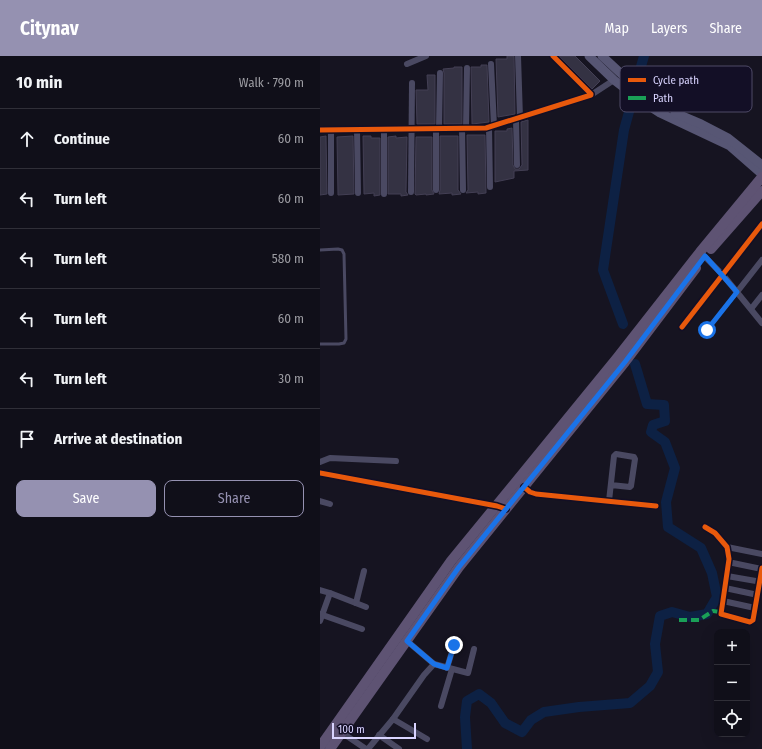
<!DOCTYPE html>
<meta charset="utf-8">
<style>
:root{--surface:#100f19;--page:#191822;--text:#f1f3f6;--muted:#9c9ca2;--line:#302f38;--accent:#9591b1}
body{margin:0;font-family:"Fira Sans Condensed",sans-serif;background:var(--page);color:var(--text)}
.controls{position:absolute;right:12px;bottom:12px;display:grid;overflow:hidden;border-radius:8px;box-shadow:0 4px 16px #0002}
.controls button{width:36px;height:36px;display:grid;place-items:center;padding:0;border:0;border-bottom:1px solid var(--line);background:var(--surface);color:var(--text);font:20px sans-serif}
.scale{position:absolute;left:12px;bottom:10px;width:84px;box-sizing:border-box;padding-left:4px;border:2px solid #d9d4ff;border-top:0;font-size:11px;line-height:14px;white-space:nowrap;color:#d9d4ff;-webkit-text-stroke:3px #130f26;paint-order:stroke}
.stop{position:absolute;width:12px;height:12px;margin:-9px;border:3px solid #1a73e8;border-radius:50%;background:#fff}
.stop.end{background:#1a73e8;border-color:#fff;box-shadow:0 1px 4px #0008}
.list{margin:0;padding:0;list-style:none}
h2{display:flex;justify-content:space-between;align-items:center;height:52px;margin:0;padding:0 16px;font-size:17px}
h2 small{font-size:13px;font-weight:400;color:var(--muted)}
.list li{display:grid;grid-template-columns:26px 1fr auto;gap:12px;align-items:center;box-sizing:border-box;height:60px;padding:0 16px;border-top:1px solid var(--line)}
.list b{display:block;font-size:15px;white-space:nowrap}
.list em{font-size:13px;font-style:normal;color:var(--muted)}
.actions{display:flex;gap:8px;padding:12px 16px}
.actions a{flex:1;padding:9px 0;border:1px solid var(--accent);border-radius:8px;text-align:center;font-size:14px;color:var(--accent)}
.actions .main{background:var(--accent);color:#fff}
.icon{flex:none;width:22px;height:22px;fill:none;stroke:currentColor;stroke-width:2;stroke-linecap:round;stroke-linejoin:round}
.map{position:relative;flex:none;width:442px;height:693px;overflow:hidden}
header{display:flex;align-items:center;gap:24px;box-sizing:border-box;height:56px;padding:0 20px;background:var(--accent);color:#fff}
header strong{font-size:19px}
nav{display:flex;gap:22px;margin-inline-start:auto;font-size:14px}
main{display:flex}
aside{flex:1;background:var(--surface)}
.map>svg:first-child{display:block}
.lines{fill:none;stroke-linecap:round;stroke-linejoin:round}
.river{stroke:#0d2144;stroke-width:10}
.building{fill:#343243;stroke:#433f54}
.lane{stroke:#4a4962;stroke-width:3}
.street{stroke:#4a4962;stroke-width:6}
.secondary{stroke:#575674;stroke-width:9}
.primary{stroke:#5e5373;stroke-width:10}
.quiet{stroke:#1a9f57;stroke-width:4;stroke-dasharray:8 4;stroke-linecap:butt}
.cycleway-casing{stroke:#130f26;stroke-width:8}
.cycleway{stroke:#e8590c;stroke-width:5}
.route{stroke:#1a73e8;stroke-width:5}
.key{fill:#130f26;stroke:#4e4a67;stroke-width:1}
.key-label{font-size:11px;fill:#d9d4ff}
</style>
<header>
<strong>Citynav</strong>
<nav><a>Map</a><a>Layers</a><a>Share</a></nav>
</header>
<main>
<aside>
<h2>10 min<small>Walk · 790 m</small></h2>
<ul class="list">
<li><svg class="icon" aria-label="ahead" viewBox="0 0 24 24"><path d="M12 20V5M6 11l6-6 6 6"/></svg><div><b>Continue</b></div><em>60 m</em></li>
<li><svg class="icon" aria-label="left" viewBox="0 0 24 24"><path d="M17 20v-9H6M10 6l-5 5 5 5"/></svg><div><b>Turn left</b></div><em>60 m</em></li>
<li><svg class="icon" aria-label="left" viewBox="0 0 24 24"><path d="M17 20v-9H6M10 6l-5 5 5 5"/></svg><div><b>Turn left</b></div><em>580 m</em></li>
<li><svg class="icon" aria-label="left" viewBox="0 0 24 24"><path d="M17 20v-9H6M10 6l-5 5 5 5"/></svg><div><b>Turn left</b></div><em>60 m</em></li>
<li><svg class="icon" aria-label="left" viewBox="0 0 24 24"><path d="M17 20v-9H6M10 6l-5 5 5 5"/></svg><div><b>Turn left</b></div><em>30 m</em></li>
<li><svg class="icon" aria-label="arrive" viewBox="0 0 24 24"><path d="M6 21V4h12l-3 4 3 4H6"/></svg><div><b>Arrive at destination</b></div></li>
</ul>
<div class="actions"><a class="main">Save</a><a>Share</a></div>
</aside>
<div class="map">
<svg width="442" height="693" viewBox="0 0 442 693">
<rect width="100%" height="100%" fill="#161421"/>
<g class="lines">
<!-- river -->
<g class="river">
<polyline points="316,28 324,0"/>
<polyline points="303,268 283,214 304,74 312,45"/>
<polyline points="147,693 145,661 147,645 159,638 171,647 185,667 202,676 211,664 224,656 259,651 310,647 330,630 338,616 335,588 340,560 352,556 370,561 387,558 397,541 392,517 381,492 348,471 346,446 355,412 345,386 331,376 333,369 345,365 344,349 327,348 315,308"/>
</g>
</g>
<!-- building -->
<g class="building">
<polygon points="187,0 194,0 195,58 178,61 176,3 187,3"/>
<polygon points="239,0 255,0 280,25 272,33"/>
<polygon points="161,9 167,9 169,66 152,68 151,11 161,11"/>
<polygon points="134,11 142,11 142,68 124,68 124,17 123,13 134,12"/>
<polygon points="107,19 115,19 115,68 97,68 96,34 108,34"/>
<polygon points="208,64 208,114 194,115 194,122 175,126 175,75 187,75 187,73 192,72 193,109 195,113 199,113 202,109 201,66"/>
<polygon points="147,79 165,79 166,137 158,138 158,136 146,137 148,134"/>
<polygon points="6,80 7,138 0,139 0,81"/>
<polygon points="33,80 34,138 18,139 17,81"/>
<polygon points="43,80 51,80 51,82 60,82 60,139 54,140 54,137 44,138"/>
<polygon points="76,80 76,82 87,81 86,136 88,139 81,140 81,138 68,138 68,81"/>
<polygon points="120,80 138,80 138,134 141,138 132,139 132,137 119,138 120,134"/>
<polygon points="96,81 112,81 112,134 114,138 106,139 106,138 96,139 95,138"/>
</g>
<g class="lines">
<!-- lane -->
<g class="lane">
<polyline points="0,194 18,193 22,194 24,198 26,283 24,287 19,288 0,288"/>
<polyline points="387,274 417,237"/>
</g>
<!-- street -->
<g class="street">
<polyline points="198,0 200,62"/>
<polyline points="87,8 106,0"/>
<polyline points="171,8 174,70"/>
<polyline points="271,39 294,24"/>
<polyline points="196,63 197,109"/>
<polyline points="169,71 170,131"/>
<polyline points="142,72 143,134"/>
<polyline points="146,72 147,12"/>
<polyline points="116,73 116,134"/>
<polyline points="119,73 120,17"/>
<polyline points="0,74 166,72 271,39 271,38 233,0"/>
<polyline points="11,74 11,137"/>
<polyline points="37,74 38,137"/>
<polyline points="91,136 92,27"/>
<polyline points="64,138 64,74"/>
<polyline points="380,196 403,219 442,267"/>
<polyline points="417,236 442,204"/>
<polyline points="431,253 442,239"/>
<polyline points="362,271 442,168"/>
<polyline points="0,406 10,402 76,405"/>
<polyline points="0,417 177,450"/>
<polyline points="204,431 210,436 216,438 336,450"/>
<polyline points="0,445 10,448"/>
<polyline points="289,445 294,400 296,398 314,401 315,403 311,430 310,431 291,429"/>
<polyline points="385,471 395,477 407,491 409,503 401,558 430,566 433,564 442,512"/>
<polyline points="407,491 442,498"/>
<polyline points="408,506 442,513"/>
<polyline points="407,520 442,526"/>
<polyline points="405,532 438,539"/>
<polyline points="0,534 10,537 0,565"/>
<polyline points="10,537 46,551"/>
<polyline points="403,545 435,552"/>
<polyline points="36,547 44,515"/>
<polyline points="0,558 42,573"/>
<polyline points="87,585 114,608 148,617 154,593"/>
<polyline points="127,612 134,589"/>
<polyline points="121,650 132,613"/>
<polyline points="73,663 104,619 114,608"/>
<polyline points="21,676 46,693"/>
<polyline points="59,679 79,693"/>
<polyline points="48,693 73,663 107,683"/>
</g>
<!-- secondary -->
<g class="secondary">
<polyline points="269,0 294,24 320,44 340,57 410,90 442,118"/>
<polyline points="282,0 323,38 337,48"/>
<polyline points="355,57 381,68 408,82 442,109"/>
</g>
<!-- primary -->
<g class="primary">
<polyline points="391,193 442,135"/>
<polyline points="0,691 131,505 297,302 380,196 442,121"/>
<polyline points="10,693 139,511 305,306 376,212"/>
</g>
<!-- quiet -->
<polyline class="quiet" points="359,564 379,564 393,555 401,556"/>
<defs>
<g id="cycleway">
<polyline points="0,74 166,72 271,39 271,38 233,0"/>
<polyline points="362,271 442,168"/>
<polyline points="0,417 177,450 186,453"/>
<polyline points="204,431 210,436 216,438 336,450"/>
<polyline points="385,471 395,477 407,491 409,503 401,558 430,566 433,564 442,512"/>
</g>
</defs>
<!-- cycleway casing -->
<use href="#cycleway" class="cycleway-casing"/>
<!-- cycleway -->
<use href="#cycleway" class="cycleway"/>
</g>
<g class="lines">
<!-- route -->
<polyline class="route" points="134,589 127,612 114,608 87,585 139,511 305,306 385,200 417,236 387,274"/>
</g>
<!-- legend -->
<rect x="300" y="10" width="132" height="46" rx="6" class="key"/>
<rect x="308" y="22" width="18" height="4" fill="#e8590c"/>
<rect x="308" y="40" width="18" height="4" fill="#1a9f57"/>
<g class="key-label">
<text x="333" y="28">Cycle path</text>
<text x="333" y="46">Path</text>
</g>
</svg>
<div class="controls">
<button>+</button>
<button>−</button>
<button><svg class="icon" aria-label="locate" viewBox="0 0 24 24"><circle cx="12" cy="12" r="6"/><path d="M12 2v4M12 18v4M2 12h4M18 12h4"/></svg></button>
</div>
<div class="scale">100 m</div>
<div class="stop" style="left:387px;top:274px"></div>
<div class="stop end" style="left:134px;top:589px"></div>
</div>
</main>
